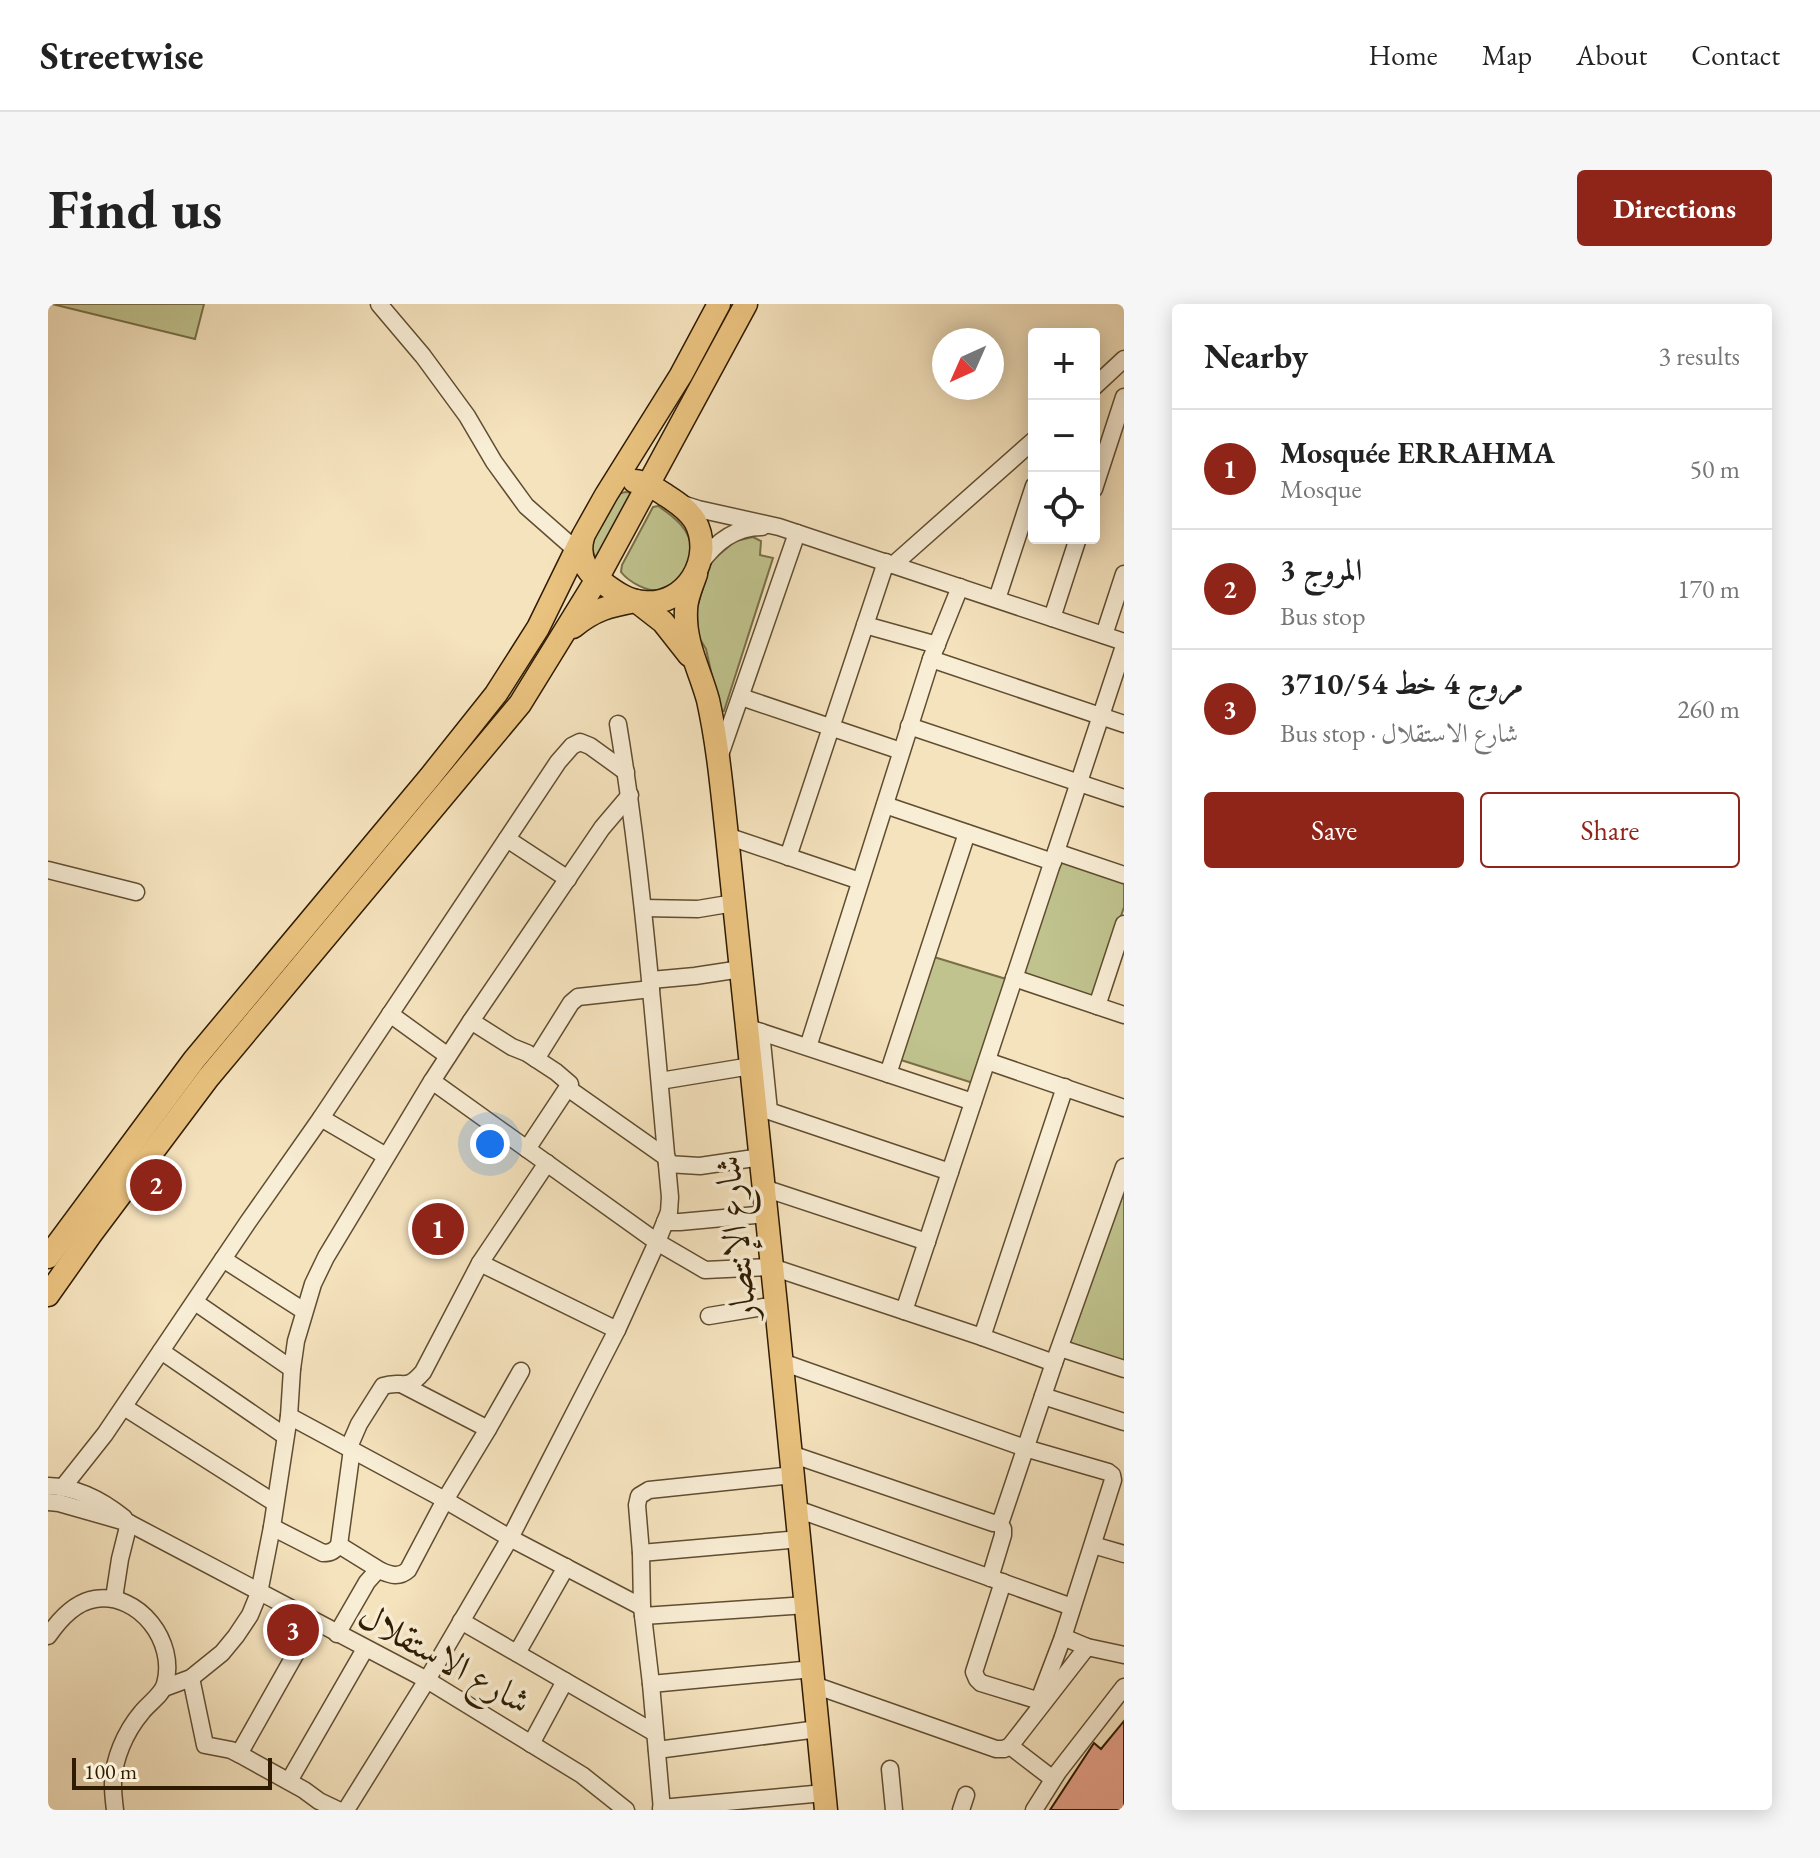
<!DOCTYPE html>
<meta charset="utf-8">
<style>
:root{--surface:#fff;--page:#f6f6f6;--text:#222;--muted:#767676;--line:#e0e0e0;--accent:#8f2418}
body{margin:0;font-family:"EB Garamond",Amiri,serif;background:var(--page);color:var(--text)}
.controls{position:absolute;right:24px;top:24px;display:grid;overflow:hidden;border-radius:8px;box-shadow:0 4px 20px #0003}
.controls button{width:72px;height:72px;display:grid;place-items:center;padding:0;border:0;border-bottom:2px solid var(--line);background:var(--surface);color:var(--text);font:40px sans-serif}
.compass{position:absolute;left:884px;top:24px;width:72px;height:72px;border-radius:50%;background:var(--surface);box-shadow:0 4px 20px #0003;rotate:225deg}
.scale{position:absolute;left:24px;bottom:20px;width:200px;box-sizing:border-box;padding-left:8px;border:4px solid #2f1b00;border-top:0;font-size:22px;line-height:28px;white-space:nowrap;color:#2f1b00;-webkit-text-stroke:6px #f8edd5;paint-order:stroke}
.you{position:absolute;left:442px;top:840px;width:28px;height:28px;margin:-20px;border:6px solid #fff;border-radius:50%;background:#1a73e8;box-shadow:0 0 0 12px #1a73e833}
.badge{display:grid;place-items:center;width:52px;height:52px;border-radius:50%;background:var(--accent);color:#fff;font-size:26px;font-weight:700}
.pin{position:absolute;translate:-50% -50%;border:4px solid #fff;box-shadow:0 2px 8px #0006}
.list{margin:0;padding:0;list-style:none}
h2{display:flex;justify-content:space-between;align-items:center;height:104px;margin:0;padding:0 32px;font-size:34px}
h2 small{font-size:26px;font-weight:400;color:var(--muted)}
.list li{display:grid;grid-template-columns:52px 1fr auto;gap:24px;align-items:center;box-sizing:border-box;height:120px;padding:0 32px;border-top:2px solid var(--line)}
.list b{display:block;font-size:30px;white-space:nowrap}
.list p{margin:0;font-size:26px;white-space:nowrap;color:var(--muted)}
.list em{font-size:26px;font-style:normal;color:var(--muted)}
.actions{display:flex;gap:16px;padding:24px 32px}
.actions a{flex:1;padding:18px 0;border:2px solid var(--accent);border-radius:8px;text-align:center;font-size:28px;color:var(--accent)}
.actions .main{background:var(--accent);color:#fff}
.icon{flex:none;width:44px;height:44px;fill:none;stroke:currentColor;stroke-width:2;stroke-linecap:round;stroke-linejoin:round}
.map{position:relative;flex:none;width:1076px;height:1506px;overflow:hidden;border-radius:8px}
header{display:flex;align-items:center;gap:48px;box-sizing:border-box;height:112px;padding:0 40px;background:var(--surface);border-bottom:2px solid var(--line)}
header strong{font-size:38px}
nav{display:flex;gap:44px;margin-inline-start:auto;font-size:28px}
.intro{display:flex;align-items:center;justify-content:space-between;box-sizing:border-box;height:192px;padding:0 48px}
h1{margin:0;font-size:56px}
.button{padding:20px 36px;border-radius:8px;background:var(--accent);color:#fff;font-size:28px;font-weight:700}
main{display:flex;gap:48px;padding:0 48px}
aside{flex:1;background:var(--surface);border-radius:8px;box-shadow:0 4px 20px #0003}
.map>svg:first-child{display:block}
.green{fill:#c0c38e;stroke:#786f47;stroke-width:2}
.building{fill:#e5a18a;stroke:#2f1b00;stroke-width:2}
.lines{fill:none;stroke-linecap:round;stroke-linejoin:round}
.minor-casing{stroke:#604d30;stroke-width:19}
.major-casing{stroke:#2f1b00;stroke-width:25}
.minor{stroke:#f8edd5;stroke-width:16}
.major{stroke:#eac27f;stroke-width:22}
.labels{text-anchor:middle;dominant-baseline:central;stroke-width:7;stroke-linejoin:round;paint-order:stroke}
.street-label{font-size:36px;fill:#2f1b00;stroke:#f8edd5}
</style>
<header>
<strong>Streetwise</strong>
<nav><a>Home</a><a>Map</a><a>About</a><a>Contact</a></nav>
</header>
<div class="intro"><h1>Find us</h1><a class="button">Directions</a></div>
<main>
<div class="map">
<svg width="1076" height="1506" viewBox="0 0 1076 1506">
<rect width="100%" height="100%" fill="#f5e3be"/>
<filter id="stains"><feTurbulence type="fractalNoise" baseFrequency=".0025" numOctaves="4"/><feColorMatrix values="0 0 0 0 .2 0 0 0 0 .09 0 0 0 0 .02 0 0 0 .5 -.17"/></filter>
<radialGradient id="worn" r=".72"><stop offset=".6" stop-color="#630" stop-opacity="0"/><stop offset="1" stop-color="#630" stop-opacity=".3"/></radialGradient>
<!-- green -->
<g class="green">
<polygon points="4,0 156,0 147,35"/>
<polygon points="577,188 585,189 548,254 543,245 548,224 570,190"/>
<path d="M610 202C625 212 644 226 643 247 642 255 638 265 636 273 629 277 621 285 614 286 600 289 581 278 573 268L574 261 605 203Z"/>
<polygon points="705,233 713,237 712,251 725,254 676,407 672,408 658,345 650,332 649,304 661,263 666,255 687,237"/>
<polygon points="1014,555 1076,576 1076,603 1046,693 975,669"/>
<polygon points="886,653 958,675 925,779 853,756"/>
<polygon points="1076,870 1076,1059 1019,1041"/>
</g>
<!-- building -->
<polygon class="building" points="1076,1417 1076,1506 1002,1506 1046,1439 1053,1445"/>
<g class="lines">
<defs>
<g id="minor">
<polyline points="331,0 375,52 419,112 446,158 478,202 528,246"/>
<polyline points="1046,83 1076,55"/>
<polyline points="1046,185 1076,93"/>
<polyline points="631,199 650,205 731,223 1076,338"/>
<path d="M652 260C667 239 686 223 714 223"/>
<polyline points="845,261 986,136"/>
<polyline points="949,295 986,182"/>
<polyline points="1004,314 1030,234"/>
<polyline points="817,321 889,341"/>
<polyline points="1056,331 1076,270"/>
<polyline points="883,355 1076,420"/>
<polyline points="693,393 853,447"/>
<polyline points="861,422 1076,494"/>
<polyline points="671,454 749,229"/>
<polyline points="837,501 1005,558"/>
<polyline points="679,532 812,577"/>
<polyline points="459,535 520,575"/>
<polyline points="1008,548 1076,571"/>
<polyline points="740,553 838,258"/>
<polyline points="0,566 88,588"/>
<polyline points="595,604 650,605 686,599"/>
<polyline points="966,674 1076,711"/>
<polyline points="603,676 647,672 693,665"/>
<polyline points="1049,702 1076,620"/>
<polyline points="342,710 400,752"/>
<polyline points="423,717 464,743 479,749 508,768 522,780 479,845"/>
<polyline points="707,726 925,798"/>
<polyline points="713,728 721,807 902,868"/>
<polyline points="760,743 883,355 912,283"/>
<polyline points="488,755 523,699 530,693 603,685"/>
<polyline points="939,757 1076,804"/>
<polyline points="840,770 919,529"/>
<polyline points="384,777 609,938 657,966 724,963 934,1033 1006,1059"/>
<polyline points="612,777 703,762"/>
<polyline points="521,785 619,854"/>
<polyline points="273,814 338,852"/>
<polyline points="499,859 432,959 569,1026"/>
<polyline points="619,860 652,862 713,853"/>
<polyline points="716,884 879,938"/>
<polyline points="617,918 632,918 718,910"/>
<polyline points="175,955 256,1007"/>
<polyline points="147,998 244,1065"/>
<polyline points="856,1007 1076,342"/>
<polyline points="661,1012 728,1001"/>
<polyline points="934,1033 1017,783"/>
<polyline points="1012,1044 1076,1065"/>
<polyline points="113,1047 237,1132"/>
<polyline points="734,1058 977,1144 1060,1168 1064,1171 1065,1176 1015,1333 991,1396"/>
<polyline points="995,1092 1076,1118"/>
<polyline points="76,1103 227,1199"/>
<polyline points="241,1112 397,1196 462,1234 594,1303"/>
<polyline points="440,1125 473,1067"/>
<path d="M301 1143 311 1120 335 1082C355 1075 357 1089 375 1068L432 959"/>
<polyline points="743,1150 945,1219 951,1218 954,1214 1006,1059 1076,863"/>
<path d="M0 1182C28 1183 55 1197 76 1214"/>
<polyline points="15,1183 57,1130 200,918 273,814 510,458 524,442 532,438 542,442 578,468"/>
<polyline points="0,1198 11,1199 81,1219 379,1376 534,1471 578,1506"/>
<polyline points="749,1205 1024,1303"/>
<path d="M224 1223 275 1249C283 1249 286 1247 291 1241L304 1145"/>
<polyline points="291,1241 333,1267"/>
<polyline points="1045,1241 1076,1250"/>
<polyline points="593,1249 752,1235"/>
<polyline points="942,1274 955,1231 955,1225 951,1218"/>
<polyline points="955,1278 926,1368 929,1375 933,1379 995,1398"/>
<polyline points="66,1294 72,1255 81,1219"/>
<polyline points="595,1312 759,1301"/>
<polyline points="413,1317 607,1429"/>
<path d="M289 1330 319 1278 328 1268 333 1267C343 1271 351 1274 360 1266L397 1196 440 1125 355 1081"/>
<path d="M0 1332C11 1316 27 1298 47 1295 91 1288 129 1338 117 1380 114 1391 101 1399 94 1408 77 1428 65 1456 65 1481 65 1489 66 1498 67 1506"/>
<polyline points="1015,1333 1039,1343 1076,1351"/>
<polyline points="469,1349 518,1263"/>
<polyline points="143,1374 157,1441 183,1446 191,1450 256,1486 271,1497 290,1506"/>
<polyline points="603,1380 765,1365"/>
<polyline points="766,1381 948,1445 956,1445 962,1442 1039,1343"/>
<polyline points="116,1384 143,1374 174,1349 188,1332 202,1311 211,1289 224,1223 241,1112 244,1065 248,1037 265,980 278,953 384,777 423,717 554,524 582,491"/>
<polyline points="483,1440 517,1377"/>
<polyline points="962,1442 1005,1475"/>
<polyline points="609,1446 770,1425"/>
<polyline points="191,1450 266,1317"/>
<polyline points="842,1465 846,1506"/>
<polyline points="241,1477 317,1345"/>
<polyline points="613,1504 776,1489"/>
<path d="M298 1506 379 1376 462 1234 569 1026 609 938 621 908 622 893C607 735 596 577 570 420"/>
<polyline points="614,1506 603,1380 594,1303 593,1249 589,1201 591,1192 601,1186 745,1171"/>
<polyline points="913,1506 918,1491"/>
<polyline points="986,1506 1010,1468 1076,1383"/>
</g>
<g id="major">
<path d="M535 233C530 251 536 266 551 276 565 286 578 297 595 298 638 303 667 254 647 217 640 206 630 199 619 192 608 185 599 178 586 177"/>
<path d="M648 270C644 282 638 294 638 306 636 339 652 366 660 396 670 441 674 487 679 532L728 1001 778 1506"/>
<path d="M525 323C547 305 561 302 588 297L615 318 641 351"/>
<polyline points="0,953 146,756 382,473 448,390 490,324 535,232 558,191 633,71 671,0"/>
<polyline points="0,991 43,930 160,774 472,400 549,275 698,0"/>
</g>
</defs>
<!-- minor casing -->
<use href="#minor" class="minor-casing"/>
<!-- major casing -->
<use href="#major" class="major-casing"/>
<!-- minor -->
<use href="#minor" class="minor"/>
<!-- major -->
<use href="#major" class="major"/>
</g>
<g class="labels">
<!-- street labels -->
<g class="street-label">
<text transform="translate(687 934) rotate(-96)">شارع الإنتصار</text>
<text transform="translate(397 1354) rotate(29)">شارع الاستقلال</text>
</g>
</g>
<rect width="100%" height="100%" filter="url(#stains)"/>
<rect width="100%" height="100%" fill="url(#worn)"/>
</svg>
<div class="controls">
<button>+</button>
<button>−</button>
<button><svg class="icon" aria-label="locate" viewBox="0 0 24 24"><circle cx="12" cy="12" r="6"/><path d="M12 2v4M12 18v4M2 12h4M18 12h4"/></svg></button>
</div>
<svg class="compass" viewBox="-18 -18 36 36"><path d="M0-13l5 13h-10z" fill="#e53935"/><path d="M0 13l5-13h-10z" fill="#767676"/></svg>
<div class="scale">100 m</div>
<div class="you"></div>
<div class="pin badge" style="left:390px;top:925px">1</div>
<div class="pin badge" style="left:108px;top:881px">2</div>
<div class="pin badge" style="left:245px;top:1326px">3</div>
</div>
<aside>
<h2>Nearby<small>3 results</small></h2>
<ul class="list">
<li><span class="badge">1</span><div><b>Mosquée ERRAHMA</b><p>Mosque</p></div><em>50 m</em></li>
<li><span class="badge">2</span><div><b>المروج 3</b><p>Bus stop</p></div><em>170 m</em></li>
<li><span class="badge">3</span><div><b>مروج 4 خط 3710/54</b><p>Bus stop · شارع الاستقلال</p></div><em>260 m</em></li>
</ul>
<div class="actions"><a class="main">Save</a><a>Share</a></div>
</aside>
</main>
